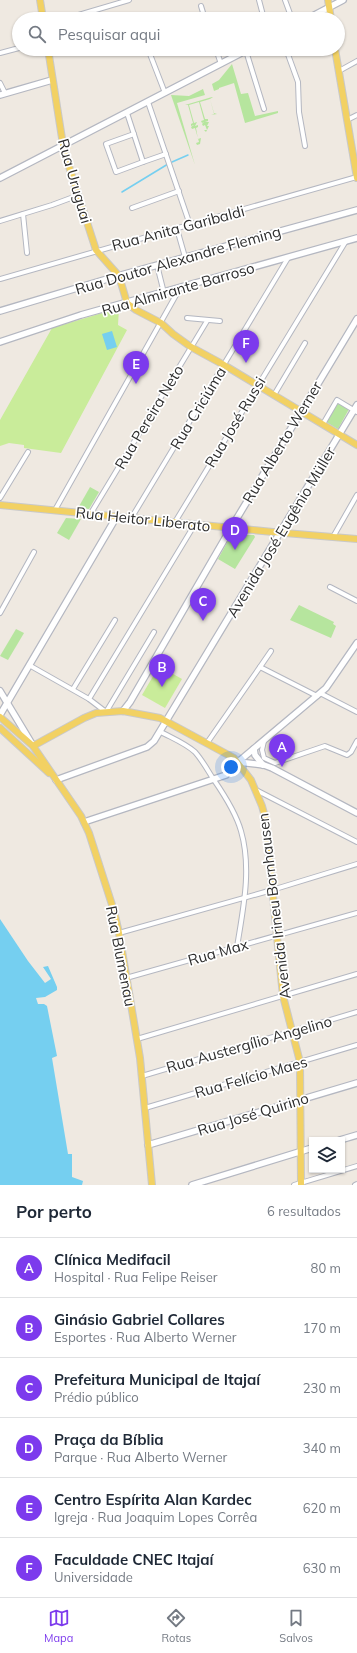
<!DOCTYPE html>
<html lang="pt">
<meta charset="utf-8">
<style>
:root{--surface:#fff;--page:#f6f6f7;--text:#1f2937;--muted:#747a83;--line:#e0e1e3;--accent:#7c3aed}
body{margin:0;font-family:Mulish,sans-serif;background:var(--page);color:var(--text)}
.controls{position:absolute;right:12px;bottom:12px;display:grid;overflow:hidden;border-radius:0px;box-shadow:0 1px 3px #0004}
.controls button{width:36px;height:36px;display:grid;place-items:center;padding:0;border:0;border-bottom:1px solid var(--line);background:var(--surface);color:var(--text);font:20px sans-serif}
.you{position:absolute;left:231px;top:767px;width:14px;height:14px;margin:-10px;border:3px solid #fff;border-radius:50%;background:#1a73e8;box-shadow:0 0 0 6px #1a73e833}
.badge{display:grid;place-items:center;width:26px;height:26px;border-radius:50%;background:var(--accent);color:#fff;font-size:13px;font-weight:700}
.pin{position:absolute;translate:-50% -33px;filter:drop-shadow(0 1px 2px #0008)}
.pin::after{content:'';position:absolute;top:21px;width:14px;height:12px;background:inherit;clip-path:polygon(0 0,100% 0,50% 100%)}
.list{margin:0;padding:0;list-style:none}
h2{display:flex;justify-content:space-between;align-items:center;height:52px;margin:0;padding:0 16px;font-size:17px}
h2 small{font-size:13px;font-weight:400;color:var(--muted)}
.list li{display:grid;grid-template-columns:26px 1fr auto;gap:12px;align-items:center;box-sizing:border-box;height:60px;padding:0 16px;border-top:1px solid var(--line)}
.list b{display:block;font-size:15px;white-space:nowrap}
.list p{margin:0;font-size:13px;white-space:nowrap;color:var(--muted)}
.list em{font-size:13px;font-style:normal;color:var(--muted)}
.icon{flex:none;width:22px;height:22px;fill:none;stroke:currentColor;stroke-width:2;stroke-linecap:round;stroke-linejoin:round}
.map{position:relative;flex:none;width:357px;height:1185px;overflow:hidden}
.search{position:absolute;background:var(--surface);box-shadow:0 1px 3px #0004;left:12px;right:12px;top:12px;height:44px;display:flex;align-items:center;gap:10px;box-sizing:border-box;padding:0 14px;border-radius:22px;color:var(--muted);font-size:15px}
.sheet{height:412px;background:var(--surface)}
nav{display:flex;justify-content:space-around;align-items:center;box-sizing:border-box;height:56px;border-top:1px solid var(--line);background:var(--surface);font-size:11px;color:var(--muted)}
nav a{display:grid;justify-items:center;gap:2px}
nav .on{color:var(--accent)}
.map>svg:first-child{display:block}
.green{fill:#b6e59e}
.pitch{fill:#c9ec9a}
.water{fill:#75cff0}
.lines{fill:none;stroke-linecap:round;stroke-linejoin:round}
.stream{stroke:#75cff0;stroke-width:1.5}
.street-casing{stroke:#b4b7c1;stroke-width:6}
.secondary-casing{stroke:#b4b7c1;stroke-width:8}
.primary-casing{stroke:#c9c9c9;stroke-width:8}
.street{stroke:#fff;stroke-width:4}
.secondary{stroke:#fff;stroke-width:5.5}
.primary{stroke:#f2d163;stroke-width:6}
.labels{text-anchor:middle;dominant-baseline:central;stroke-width:3.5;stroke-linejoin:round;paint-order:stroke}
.street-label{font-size:15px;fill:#2e2e2e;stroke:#fff}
</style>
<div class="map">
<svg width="357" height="1185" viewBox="0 0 357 1185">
<rect width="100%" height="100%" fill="#efe9e1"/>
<!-- green -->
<g class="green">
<polygon points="232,64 241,94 248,93 255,116 278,111 278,113 245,123 234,83 219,88 219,89 214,91 212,84 219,80"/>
<polygon points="203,89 205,95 177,103 195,165 171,95 189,96"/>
<polygon points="212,97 213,97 210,99 214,113 217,114 211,115 214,114 210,99 200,102 205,119 208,119 208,121 205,122 209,122 207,126 209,126 206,132 204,130 207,130 205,125 203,126 202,124 204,122 202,123 201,121 204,120 199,102 189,105 194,123 197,122 195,126 198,125 198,127 196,128 198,139 201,138 200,144 197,145 196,143 199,142 195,128 192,129 191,127 194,125 191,126 191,124 193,123 188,105 185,105"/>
<polygon points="338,402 349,409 338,429 326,422"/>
<polygon points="90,487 99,492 89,509 78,508"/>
<polygon points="66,518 81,519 69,540 57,533"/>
<polygon points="233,532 242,535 254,535 255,537 235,569 218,559"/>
<polygon points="299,605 334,622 333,624 336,626 331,638 290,620"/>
<polygon points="16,629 24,633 8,660 0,656"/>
</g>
<!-- pitch -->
<g class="pitch">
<polygon points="119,308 118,325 127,330 61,453 24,448 24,445 9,443 0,446 0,420 52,328"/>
<polygon points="159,666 182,679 165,708 142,695"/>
</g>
<!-- water -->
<g class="water">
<polygon points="112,331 117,347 107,350 102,334"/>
<polygon points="0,919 28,961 45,983 51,979 43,967 48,966 57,987 57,990 45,997 36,998 38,1004 44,1004 47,1006 57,1056 52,1058 68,1154 72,1154 72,1177 83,1181 82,1185 0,1185"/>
</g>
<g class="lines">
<!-- stream -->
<g class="stream">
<polyline points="172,162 188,155"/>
<polyline points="122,192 168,164"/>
</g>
<defs>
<g id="street">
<polyline points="259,0 264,19"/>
<polyline points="285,0 292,19"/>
<polyline points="201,6 205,19"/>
<polyline points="65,19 129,0"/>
<polyline points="166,19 171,17"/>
<polyline points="148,49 165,93"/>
<polyline points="216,49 221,64"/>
<polyline points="286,49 298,82 299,112 305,146"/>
<polyline points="246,51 264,109"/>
<polyline points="0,53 19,48"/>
<polyline points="49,54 65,49"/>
<polyline points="339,71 357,61"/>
<polyline points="0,83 5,93"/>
<polyline points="148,102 190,225"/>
<polyline points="127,113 143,162 166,154"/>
<polyline points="347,120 357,115"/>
<polyline points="134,134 106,144 116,172 143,162"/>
<polyline points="132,208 179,191"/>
<polyline points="23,214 27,253"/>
<polyline points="0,221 52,205 79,195"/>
<polyline points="177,229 185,257"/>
<polyline points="157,265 164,293"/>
<path d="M0 279C119 244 238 211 357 177"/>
<polyline points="187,318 220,321"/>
<polyline points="274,395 305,343"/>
<polyline points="323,424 337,400 357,412"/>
<polyline points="0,498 28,452"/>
<polyline points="55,510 180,288"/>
<polyline points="91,513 207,321"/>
<polyline points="132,517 288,258"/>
<polyline points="175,522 346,241"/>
<polyline points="333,537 357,495"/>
<polyline points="330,587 357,601"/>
<polyline points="0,613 34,552"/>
<polyline points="29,665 89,699 106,712 154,632"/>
<polyline points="260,667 271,651"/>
<polyline points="73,689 115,620"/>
<polyline points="320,693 357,712"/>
<polyline points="89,699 195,524"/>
<path d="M161 732C172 738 185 743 195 752 203 761 208 771 214 780 225 796 236 813 241 831 252 869 243 909 237 947"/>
<polyline points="264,741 262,750 264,758 275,763 325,746 347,755 351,752 357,741"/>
<polyline points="207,743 260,667 317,696"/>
<polyline points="256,790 357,842"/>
<polyline points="119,933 272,890 357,864"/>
<polyline points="126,978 357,913"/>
<polyline points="137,1039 357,974"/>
<polyline points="142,1076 357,1012"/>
<polyline points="145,1108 357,1045"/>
<polyline points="294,1185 357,1166"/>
<polyline points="355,1185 357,1184"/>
</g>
<g id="secondary">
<polyline points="307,19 343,0"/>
<polyline points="0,95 52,80"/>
<polyline points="0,178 249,49"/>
<polyline points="0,311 114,277 357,210"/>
<polyline points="0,342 81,315 357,238"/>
<polyline points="0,691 32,744"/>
<polyline points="123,711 130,702 231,528 357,319"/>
<polyline points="0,715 117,516"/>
<polyline points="254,749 255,755 263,765"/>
<polyline points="238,762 264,765 272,768 357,813"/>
<polyline points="56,780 147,747 154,741 357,405"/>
<polyline points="84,822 226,775 238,762 326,688 357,643"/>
<polyline points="340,1140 357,1135"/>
<polyline points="148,1145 357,1083"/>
<polyline points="192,1185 312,1148"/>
</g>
<g id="primary">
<polyline points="40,0 43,19"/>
<polyline points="328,0 331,19"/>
<polyline points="48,49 64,151 96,250 119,276 127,303 136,310 161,323 173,334 191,347 224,365 357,445"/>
<polyline points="335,49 357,178"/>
<polyline points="0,505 273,532 357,539"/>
<polyline points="0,717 33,746 81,816 89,833 114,911 119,933 140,1058 152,1185"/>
<polyline points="0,728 49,773"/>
<polyline points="33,746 84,718 96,713 123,711 160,718 234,758 251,780 262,806 265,817 283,996 300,1062 301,1185"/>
</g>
</defs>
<!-- street casing -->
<use href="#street" class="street-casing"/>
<!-- secondary casing -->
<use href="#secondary" class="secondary-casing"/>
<!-- primary casing -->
<use href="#primary" class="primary-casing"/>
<!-- street -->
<use href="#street" class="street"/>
<!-- secondary -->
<use href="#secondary" class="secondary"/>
<!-- primary -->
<use href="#primary" class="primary"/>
</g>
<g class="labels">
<!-- street labels -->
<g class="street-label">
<text transform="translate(75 181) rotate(74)">Rua Uruguai</text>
<text transform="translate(178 228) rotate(-15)">Rua Anita Garibaldi</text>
<text transform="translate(178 260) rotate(-16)">Rua Doutor Alexandre Fleming</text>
<text transform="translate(178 289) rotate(-16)">Rua Almirante Barroso</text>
<text transform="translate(198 408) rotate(-59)">Rua Criciúma</text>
<text transform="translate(149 417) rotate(-59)">Rua Pereira Neto</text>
<text transform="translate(235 422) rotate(-59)">Rua José Russi</text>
<text transform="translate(282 442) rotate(-59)">Rua Alberto Werner</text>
<text transform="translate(143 519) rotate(6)">Rua Heitor Liberato</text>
<text transform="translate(281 532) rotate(-59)">Avenida José Eugênio Müller</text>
<text transform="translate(274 906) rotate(-97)">Avenida Irineu Bornhausen</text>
<text transform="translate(218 952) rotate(-16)">Rua Max</text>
<text transform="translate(121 956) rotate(79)">Rua Blumenau</text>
<text transform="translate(249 1044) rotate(-16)">Rua Austergílio Angelino</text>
<text transform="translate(251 1077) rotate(-16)">Rua Felício Maes</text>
<text transform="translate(253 1114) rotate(-17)">Rua José Quirino</text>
</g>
</g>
</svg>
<div class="controls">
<button><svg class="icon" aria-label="layers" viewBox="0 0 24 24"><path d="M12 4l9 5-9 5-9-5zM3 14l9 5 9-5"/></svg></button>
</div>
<div class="you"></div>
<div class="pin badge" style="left:282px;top:767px">A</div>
<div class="pin badge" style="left:162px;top:687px">B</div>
<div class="pin badge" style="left:203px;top:621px">C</div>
<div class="pin badge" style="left:235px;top:550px">D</div>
<div class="pin badge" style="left:136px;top:384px">E</div>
<div class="pin badge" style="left:246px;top:363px">F</div>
<div class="search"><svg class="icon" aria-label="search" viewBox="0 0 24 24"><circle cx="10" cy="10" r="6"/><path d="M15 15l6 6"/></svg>Pesquisar aqui</div>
</div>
<section class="sheet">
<h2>Por perto<small>6 resultados</small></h2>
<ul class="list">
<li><span class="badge">A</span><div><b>Clínica Medifacil</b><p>Hospital · Rua Felipe Reiser</p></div><em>80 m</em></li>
<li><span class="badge">B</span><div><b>Ginásio Gabriel Collares</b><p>Esportes · Rua Alberto Werner</p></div><em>170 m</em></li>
<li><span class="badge">C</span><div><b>Prefeitura Municipal de Itajaí</b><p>Prédio público</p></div><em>230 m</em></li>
<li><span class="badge">D</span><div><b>Praça da Bíblia</b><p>Parque · Rua Alberto Werner</p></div><em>340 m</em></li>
<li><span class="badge">E</span><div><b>Centro Espírita Alan Kardec</b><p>Igreja · Rua Joaquim Lopes Corrêa</p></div><em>620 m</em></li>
<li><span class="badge">F</span><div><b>Faculdade CNEC Itajaí</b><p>Universidade</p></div><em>630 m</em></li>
</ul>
</section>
<nav>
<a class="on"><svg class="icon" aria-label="map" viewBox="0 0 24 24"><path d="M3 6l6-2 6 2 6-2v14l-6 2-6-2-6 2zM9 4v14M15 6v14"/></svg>Mapa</a>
<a><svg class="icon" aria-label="directions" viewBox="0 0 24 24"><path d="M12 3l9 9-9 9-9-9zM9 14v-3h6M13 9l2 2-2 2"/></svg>Rotas</a>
<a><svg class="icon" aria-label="saved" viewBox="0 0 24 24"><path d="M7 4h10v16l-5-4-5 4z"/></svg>Salvos</a>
</nav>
